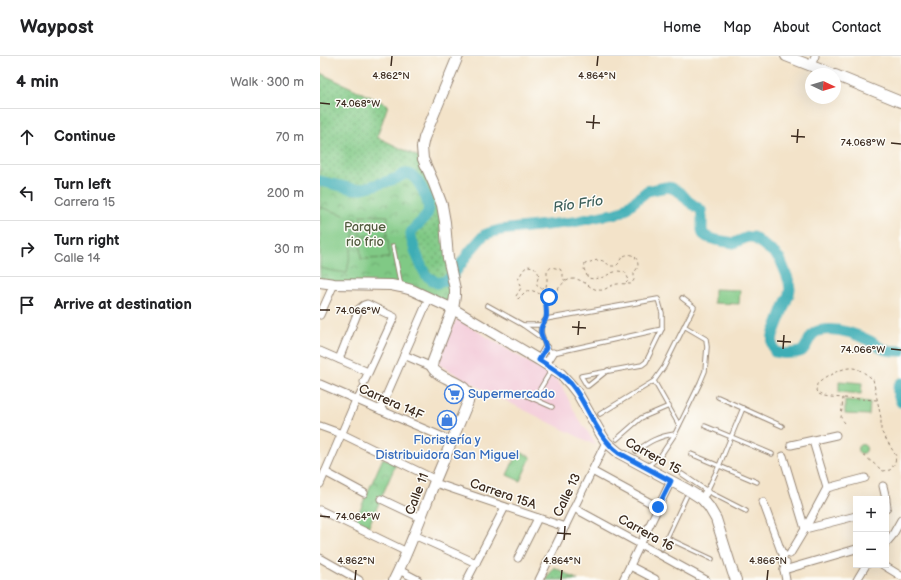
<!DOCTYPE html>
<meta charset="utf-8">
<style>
:root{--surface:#fff;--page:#f2f2f2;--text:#202124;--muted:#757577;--line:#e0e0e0}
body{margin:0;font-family:"Balsamiq Sans",sans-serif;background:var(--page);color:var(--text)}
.controls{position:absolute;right:12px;bottom:12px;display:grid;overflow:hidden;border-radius:0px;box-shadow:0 4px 16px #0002}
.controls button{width:36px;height:36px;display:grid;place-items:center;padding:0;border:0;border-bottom:1px solid var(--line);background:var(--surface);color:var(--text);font:20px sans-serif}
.compass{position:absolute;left:485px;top:12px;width:36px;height:36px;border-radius:50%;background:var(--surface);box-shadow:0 4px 16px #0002;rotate:94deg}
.stop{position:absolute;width:12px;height:12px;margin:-9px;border:3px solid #1a73e8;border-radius:50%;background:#fff}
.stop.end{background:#1a73e8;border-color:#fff;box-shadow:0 1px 4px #0008}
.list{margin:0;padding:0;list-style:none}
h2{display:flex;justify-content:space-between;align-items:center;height:52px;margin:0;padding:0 16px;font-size:17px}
h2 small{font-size:13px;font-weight:400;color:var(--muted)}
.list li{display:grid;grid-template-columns:26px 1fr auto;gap:12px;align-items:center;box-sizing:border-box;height:56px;padding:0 16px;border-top:1px solid var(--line)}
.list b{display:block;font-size:15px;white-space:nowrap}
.list p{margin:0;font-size:13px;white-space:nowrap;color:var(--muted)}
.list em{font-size:13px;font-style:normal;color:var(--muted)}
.icon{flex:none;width:22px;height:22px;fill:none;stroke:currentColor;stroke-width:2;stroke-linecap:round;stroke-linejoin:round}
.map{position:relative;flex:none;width:581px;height:524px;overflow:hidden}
header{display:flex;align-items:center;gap:24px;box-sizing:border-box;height:56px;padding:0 20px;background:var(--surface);border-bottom:1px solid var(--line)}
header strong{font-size:19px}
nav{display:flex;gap:22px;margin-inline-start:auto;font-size:14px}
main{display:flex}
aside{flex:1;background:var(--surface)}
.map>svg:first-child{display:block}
.built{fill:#f4cfdc}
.grass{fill:url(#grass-dots);stroke:#5e7a52}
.park{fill:url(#park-crowns);stroke:#5e7a52}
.pitch{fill:#80c985;stroke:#5e7a52}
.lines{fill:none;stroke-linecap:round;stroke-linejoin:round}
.river{stroke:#3cadb5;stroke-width:11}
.lane-casing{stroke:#978674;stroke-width:5.5}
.street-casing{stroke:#978674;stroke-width:9}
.secondary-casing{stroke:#978674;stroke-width:12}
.path{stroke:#978674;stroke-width:1;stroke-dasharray:3 3;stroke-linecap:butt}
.lane{stroke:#fff;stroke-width:3.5}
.street{stroke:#fff;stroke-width:7}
.secondary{stroke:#fff;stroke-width:10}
.route{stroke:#1a73e8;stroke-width:5}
.ticks{fill:none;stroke:#3b2a1e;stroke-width:1.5}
.labels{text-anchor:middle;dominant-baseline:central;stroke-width:3;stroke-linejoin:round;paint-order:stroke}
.park-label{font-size:13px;fill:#505a3d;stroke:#fdfcf7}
.shop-label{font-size:13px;fill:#366cbe;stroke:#fdfcf7;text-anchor:start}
.street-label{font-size:13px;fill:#3b2a1e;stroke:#fdfcf7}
.water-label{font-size:14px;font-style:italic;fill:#3b5e5a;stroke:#fdfcf7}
.ticks-label{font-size:10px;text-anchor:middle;fill:#3b2a1e;stroke:#fdfcf7;stroke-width:3;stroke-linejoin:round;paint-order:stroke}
</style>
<header>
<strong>Waypost</strong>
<nav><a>Home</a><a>Map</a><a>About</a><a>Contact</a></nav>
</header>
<main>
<aside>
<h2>4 min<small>Walk · 300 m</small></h2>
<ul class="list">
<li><svg class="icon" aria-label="ahead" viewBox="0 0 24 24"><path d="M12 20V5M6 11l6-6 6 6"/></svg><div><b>Continue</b></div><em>70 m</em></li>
<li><svg class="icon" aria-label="left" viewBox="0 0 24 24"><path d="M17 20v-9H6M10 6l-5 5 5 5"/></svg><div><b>Turn left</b><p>Carrera 15</p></div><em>200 m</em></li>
<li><svg class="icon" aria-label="right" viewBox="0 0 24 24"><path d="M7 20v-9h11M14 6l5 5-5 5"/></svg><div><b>Turn right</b><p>Calle 14</p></div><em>30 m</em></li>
<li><svg class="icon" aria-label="arrive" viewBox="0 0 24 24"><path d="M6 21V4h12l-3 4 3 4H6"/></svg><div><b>Arrive at destination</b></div></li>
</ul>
</aside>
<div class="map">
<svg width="581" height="524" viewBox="0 0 581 524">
<defs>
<pattern id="grass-dots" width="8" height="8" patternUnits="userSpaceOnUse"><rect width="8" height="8" fill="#80c985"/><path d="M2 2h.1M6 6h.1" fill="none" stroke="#6aa36c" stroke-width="1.8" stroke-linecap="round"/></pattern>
<pattern id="park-crowns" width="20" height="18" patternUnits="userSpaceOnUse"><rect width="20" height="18" fill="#80c985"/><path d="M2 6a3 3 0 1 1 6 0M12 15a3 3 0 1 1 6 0" fill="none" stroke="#6aa36c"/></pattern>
</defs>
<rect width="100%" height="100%" fill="#fdfcf7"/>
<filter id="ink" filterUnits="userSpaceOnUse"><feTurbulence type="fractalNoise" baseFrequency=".025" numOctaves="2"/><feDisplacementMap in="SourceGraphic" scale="8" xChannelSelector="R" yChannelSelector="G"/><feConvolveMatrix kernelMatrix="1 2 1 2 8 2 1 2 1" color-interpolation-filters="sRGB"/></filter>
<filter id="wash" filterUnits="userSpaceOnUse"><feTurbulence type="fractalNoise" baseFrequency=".012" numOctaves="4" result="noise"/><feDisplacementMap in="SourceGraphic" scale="16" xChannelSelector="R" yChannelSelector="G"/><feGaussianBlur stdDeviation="0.9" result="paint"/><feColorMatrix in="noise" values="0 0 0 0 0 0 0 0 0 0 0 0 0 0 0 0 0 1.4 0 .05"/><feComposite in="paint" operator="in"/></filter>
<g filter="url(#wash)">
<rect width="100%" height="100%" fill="#f3e3c9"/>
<!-- built -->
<polygon class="built" points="136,263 159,276 235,322 242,331 256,358 277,390 160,332 118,308"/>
<!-- grass -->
<g class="grass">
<polygon points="0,17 68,49 57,81 103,103 114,128 132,221 125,225 117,227 107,220 96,198 90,180 91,178 108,148 103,135 94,121 84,118 68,125 39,133 34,133 0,125"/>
<polygon points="234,511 258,524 226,524"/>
</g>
<!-- park -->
<g class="park">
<path d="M84 118H90C99 125 113 148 107 159 103 166 96 170 91 175L90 180 96 198 107 220 117 227 125 225 132 221 134 248 92 234 0 226V125L29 133H39L68 125Z"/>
<circle cx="542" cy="393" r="4.5"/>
<polygon points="63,402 76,408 47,474 34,467"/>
</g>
<!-- pitch -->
<g class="pitch">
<polygon points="0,151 36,163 27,217 13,215 0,212"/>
<polygon points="41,159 68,160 67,180 40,180"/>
<polygon points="68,183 69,202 41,203 40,184"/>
<polygon points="394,233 420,234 419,248 394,247"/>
<polygon points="519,325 542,327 541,338 519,336"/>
<polygon points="525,344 550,346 549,359 525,358"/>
<polygon points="198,395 211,401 200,425 187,419"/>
</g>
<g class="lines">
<!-- river -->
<g class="river">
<path d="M0 125 34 133H39C51 130 65 127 77 122 81 120 84 117 88 118 98 119 111 148 108 156 105 166 93 170 91 177 89 182 103 216 107 220 110 222 114 225 117 227L125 225 132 221 150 195 164 179 169 177 180 174 254 166 286 159 295 158 303 155 327 135 346 131 352 132 361 137 368 145 381 154 382 161V174L383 178 387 181 396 184 414 187 428 181H433L454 197 460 203 467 220 469 226 470 233 469 238 453 279 452 288 455 296C457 296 459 297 461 297 464 298 480 297 482 295 490 288 488 275 503 274 518 272 536 278 550 285 554 287 558 291 563 293 569 295 575 295 581 295"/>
<path d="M581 327C576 332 578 340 581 346"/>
</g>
</g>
</g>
<g filter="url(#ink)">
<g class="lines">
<defs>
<g id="lane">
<polyline points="73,190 81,230"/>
<polyline points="167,249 203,269 223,283"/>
<polyline points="203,269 221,269 226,263 338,243 342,257 342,273 326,306 322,309 261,320 267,330 268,330 288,314"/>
<polyline points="221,269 221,276 226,292 233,297 342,273"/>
<polyline points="232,313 214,343 232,351"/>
<polyline points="334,325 359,369"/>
<polyline points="201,337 214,343"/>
<polyline points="398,341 462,370"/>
<polyline points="36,344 42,331"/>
<polyline points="280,358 334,325 344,311 374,251 362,242"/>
<polyline points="385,370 452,398"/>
<polyline points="297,383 321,362 349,350"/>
<path d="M316 395C329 386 338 380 355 378"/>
<polyline points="371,398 437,426"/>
<polyline points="327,411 341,399 355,378 380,327 385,315 387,291 386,283 364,270"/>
<polyline points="362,418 387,435 426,455"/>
<polyline points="387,435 399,410 423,352"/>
<polyline points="347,482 392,503"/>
<polyline points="342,492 366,441"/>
</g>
<g id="street">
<polyline points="491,9 495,0"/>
<polyline points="0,259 14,228"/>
<polyline points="0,295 48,316"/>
<polyline points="84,299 112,311"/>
<polyline points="19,303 39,253 44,249 47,248 74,261 44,326"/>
<polyline points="219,304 226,292"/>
<polyline points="226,308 233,297"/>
<polyline points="0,328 132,385"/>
<polyline points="60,354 109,242"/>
<polyline points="0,370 22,378 116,424"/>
<polyline points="471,389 516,379"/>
<polyline points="463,400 485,473 536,460"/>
<polyline points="272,415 338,451"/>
<polyline points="5,416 44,437"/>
<polyline points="115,427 245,471"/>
<polyline points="0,428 36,344"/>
<polyline points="563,430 566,443"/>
<polyline points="507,432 545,422"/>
<polyline points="385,438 387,435"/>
<polyline points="61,443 101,462"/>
<polyline points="566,445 567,451 566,452"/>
<path d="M443 446 461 495 464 499C461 502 462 505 466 507"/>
<polyline points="254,452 386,524"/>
<polyline points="0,454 87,496"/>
<polyline points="94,479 156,507"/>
<polyline points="566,487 572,480 581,464"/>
<polyline points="470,498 485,473 507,432 493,385"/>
<polyline points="0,502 39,524"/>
<polyline points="198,502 218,462"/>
<polyline points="563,509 581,520"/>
<polyline points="310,510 335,523"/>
<polyline points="465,510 464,514 466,524"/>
<polyline points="79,514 98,524"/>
<polyline points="464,514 536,493"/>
<polyline points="147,524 185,451"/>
<polyline points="219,524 286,386"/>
<polyline points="303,524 351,425"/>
<polyline points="537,524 546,509"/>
</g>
<g id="secondary">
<polyline points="466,0 512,18"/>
<polyline points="515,19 581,46"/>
<polyline points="0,226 14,228 71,229 81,231 92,234 133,253 219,304 241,318 251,329 258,338 281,378 286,386 299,397 368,434 382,443 389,451 396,463 413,517 416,524"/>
<path d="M74 524C90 492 102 458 115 425 126 399 137 372 148 346 153 325 120 326 112 311L113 305 133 253 135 240V233L128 202 125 166 122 149 114 128 103 103 102 91 104 82 138 0"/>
</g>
</defs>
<!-- lane casing -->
<use href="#lane" class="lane-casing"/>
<!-- street casing -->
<use href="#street" class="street-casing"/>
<!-- secondary casing -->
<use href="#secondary" class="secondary-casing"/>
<!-- path -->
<g class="path">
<path d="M246 225 243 223V218L240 213 231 211 227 216V225L226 231 221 232 217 230C216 220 223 221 214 211L208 210 203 214 198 224 201 232 196 240 198 243 206 235C207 235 212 234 213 235 219 236 222 242 230 241 237 239 240 223 254 223 264 223 269 233 279 234 284 235 288 231 293 229 298 227 306 228 311 228L314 224V217L318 211C318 210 318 206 317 204 314 196 301 197 299 207L296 210H290C281 201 276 204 265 208L264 213 268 222 274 223 284 221 291 217 298 215 305 216 309 224 305 228"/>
<polyline points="226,258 226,245 228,242"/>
<polyline points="524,342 557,344"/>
<path d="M525 367 521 362 523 342C517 341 497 342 496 334 496 333 497 329 497 328 506 321 525 308 537 313 543 315 548 320 553 323L561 362V375L569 388 576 400 575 407 570 414 563 415 542 398"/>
</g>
<!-- lane -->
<use href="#lane" class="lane"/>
<!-- street -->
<use href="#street" class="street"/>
<!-- secondary -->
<use href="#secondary" class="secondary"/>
</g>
</g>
<g class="lines" filter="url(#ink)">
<!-- route -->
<path class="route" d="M229 241C223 247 228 255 226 262 224 268 220 269 221 277 222 282 225 287 226 292L219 304C231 311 242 318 251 328 269 350 275 379 299 397L351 425 338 451"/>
</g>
<!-- ticks -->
<path class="ticks" d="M71 10 72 0M277 10 278 0M0 47 10 48M266 66 280 67M273 73 274 59M471 80 485 81M477 87 478 73M571 87 581 88M0 254H10M252 271 266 272M258 279 259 265M457 285 471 286M463 293 464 279M571 293 581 294M0 460 10 461M237 477 251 478M244 484 245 470M35 524 36 514M241 524 242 514M447 524 448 514"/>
<!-- icons -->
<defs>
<symbol id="supermarket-ring" viewBox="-11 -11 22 22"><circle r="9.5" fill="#fdfcf7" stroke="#3f7fe0" stroke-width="1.5"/><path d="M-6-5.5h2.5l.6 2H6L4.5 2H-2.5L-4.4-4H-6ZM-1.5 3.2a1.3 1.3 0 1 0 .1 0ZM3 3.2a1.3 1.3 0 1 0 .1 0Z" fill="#3f7fe0"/></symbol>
<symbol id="shop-ring" viewBox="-11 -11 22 22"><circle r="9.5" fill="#fdfcf7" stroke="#3f7fe0" stroke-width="1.5"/><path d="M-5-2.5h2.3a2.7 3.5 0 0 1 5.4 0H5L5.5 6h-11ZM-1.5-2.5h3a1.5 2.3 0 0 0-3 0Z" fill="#3f7fe0"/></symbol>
</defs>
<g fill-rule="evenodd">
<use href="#supermarket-ring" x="123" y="327" width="22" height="22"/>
<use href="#shop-ring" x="116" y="353" width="22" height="22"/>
</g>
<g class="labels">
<!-- park labels -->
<g class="park-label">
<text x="45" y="171">Parque<tspan x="45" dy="15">rio frio</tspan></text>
</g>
<!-- shop labels -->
<g class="shop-label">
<text x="148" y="338">Supermercado</text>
<text x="127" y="384" text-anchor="middle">Floristería y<tspan x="127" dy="15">Distribuidora San Miguel</tspan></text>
</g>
<!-- street labels -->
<g class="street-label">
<text transform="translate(71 346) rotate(24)">Carrera 14F</text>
<text transform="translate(333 400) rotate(29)">Carrera 15</text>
<text transform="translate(97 438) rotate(-69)">Calle 11</text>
<text transform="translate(183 438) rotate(19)">Carrera 15A</text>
<text transform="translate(247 439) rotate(-64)">Calle 13</text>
<text transform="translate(326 477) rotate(29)">Carrera 16</text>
</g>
<!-- water labels -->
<g class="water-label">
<text transform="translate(258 148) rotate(-8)">Río Frío</text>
</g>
</g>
<g class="ticks-label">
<text x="71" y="23">4.862°N</text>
<text x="277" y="23">4.864°N</text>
<text x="38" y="51">74.068°W</text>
<text x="543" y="90">74.068°W</text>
<text x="38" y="258">74.066°W</text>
<text x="543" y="297">74.066°W</text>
<text x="38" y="464">74.064°W</text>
<text x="36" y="508">4.862°N</text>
<text x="242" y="508">4.864°N</text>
<text x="448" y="508">4.866°N</text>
</g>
</svg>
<div class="controls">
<button>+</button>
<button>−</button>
</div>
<svg class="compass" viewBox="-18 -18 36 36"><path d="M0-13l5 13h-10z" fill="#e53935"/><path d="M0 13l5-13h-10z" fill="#757577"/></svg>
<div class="stop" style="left:229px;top:241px"></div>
<div class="stop end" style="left:338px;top:451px"></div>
</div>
</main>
